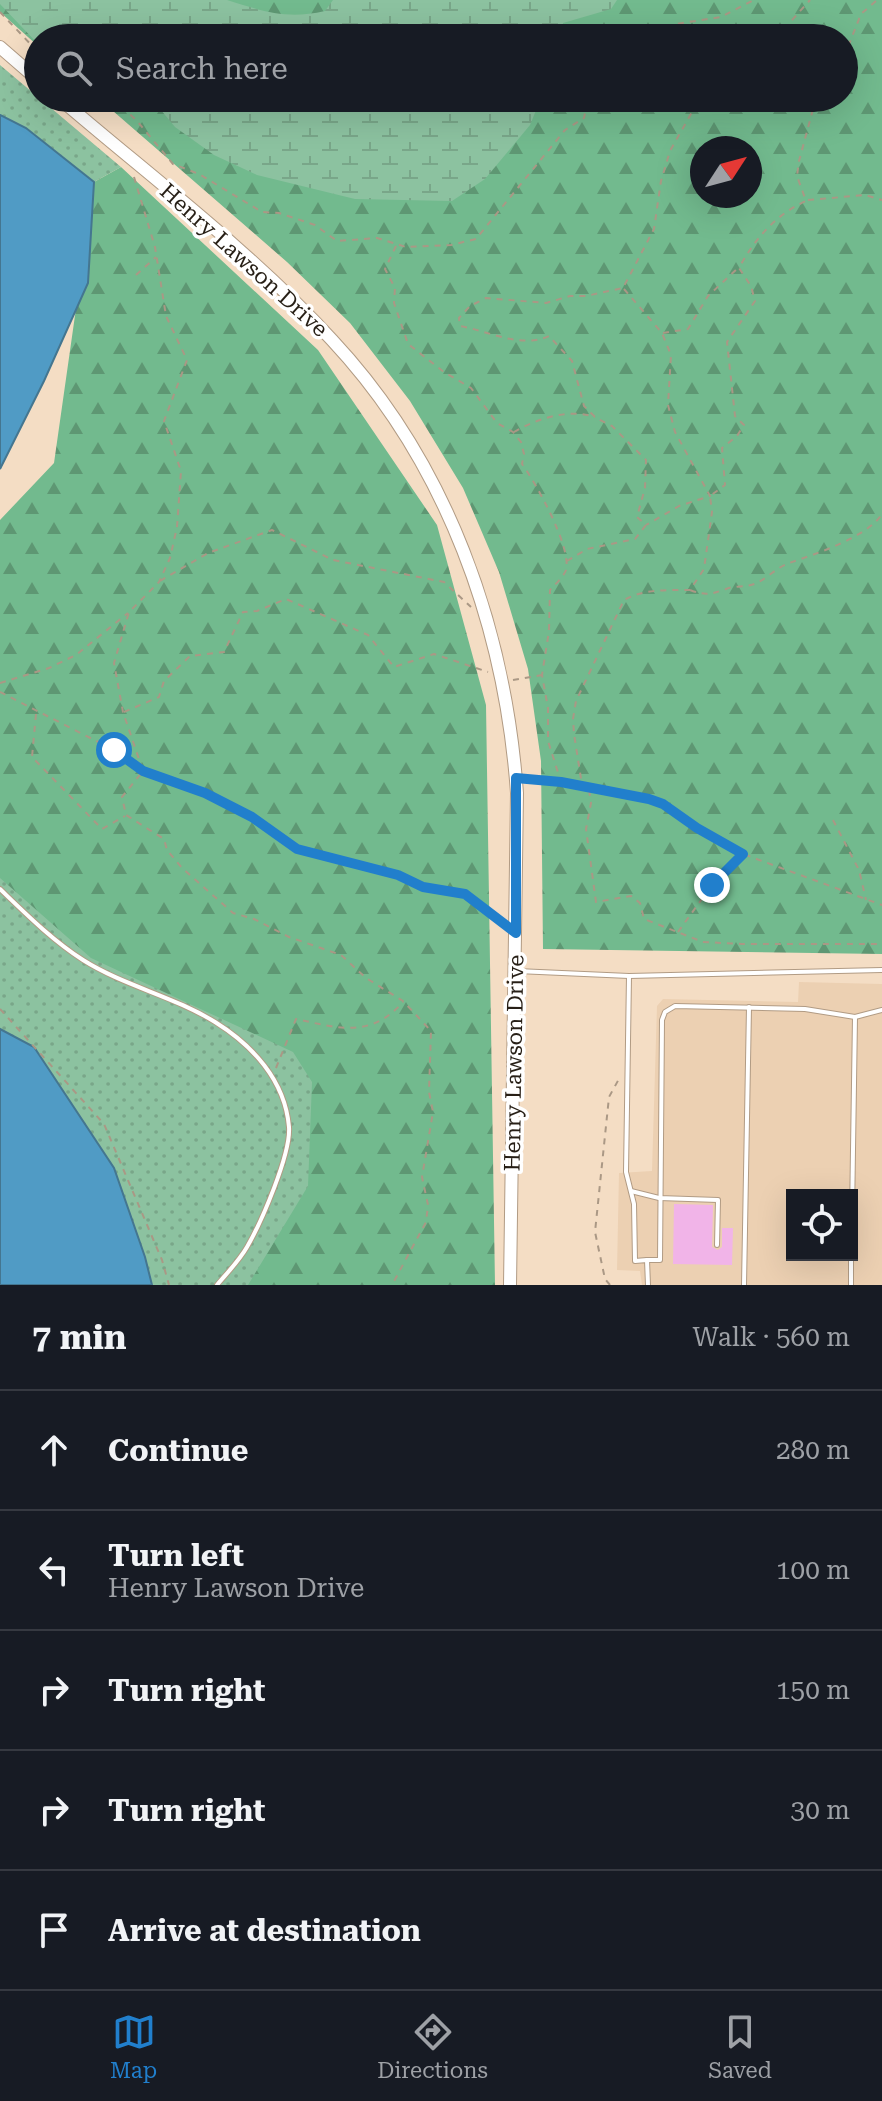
<!DOCTYPE html>
<meta charset="utf-8">
<style>
:root{--surface:#171b24;--page:#20242c;--text:#f1f3f6;--muted:#9ea1a6;--line:#363941;--accent:#217fcc}
body{margin:0;font-family:"Roboto Serif",serif;background:var(--page);color:var(--text)}
.controls{position:absolute;right:24px;bottom:24px;display:grid;overflow:hidden;border-radius:0px;box-shadow:0 8px 32px #0002}
.controls button{width:72px;height:72px;display:grid;place-items:center;padding:0;border:0;border-bottom:2px solid var(--line);background:var(--surface);color:var(--text);font:40px sans-serif}
.compass{position:absolute;left:690px;top:136px;width:72px;height:72px;border-radius:50%;background:var(--surface);box-shadow:0 8px 32px #0002;rotate:54deg}
.stop{position:absolute;width:24px;height:24px;margin:-18px;border:6px solid #217fcc;border-radius:50%;background:#fff}
.stop.end{background:#217fcc;border-color:#fff;box-shadow:0 2px 8px #0008}
.list{margin:0;padding:0;list-style:none}
h2{display:flex;justify-content:space-between;align-items:center;height:104px;margin:0;padding:0 32px;font-size:34px}
h2 small{font-size:26px;font-weight:400;color:var(--muted)}
.list li{display:grid;grid-template-columns:52px 1fr auto;gap:24px;align-items:center;box-sizing:border-box;height:120px;padding:0 32px;border-top:2px solid var(--line)}
.list b{display:block;font-size:30px;white-space:nowrap}
.list p{margin:0;font-size:26px;white-space:nowrap;color:var(--muted)}
.list em{font-size:26px;font-style:normal;color:var(--muted)}
.icon{flex:none;width:44px;height:44px;fill:none;stroke:currentColor;stroke-width:2;stroke-linecap:round;stroke-linejoin:round}
.map{position:relative;flex:none;width:882px;height:1285px;overflow:hidden}
.search{position:absolute;background:var(--surface);box-shadow:0 8px 32px #0002;left:24px;right:24px;top:24px;height:88px;display:flex;align-items:center;gap:20px;box-sizing:border-box;padding:0 28px;border-radius:44px;color:var(--muted);font-size:30px}
.sheet{height:704px;background:var(--surface)}
nav{display:flex;justify-content:space-around;align-items:center;box-sizing:border-box;height:112px;border-top:2px solid var(--line);background:var(--surface);font-size:22px;color:var(--muted)}
nav a{display:grid;justify-items:center;gap:4px}
nav .on{color:var(--accent)}
.map>svg:first-child{display:block}
.built{fill:#ecd0b2;fill-rule:evenodd}
.forest{fill:url(#forest-firs);fill-rule:evenodd}
.wetland{fill:url(#wetland-marsh)}
.park{fill:url(#park-dots)}
.water{fill:#509bc5;stroke:#447690;stroke-width:2}
.building{fill:#f1b4e8}
.lines{fill:none;stroke-linecap:round;stroke-linejoin:round}
.service-casing{stroke:#b19b84;stroke-width:6}
.secondary-casing{stroke:#b19b84;stroke-width:14}
.path{stroke:#aa9885;stroke-width:2;stroke-dasharray:6 6;stroke-linecap:butt}
.service{stroke:#fff;stroke-width:4}
.secondary{stroke:#fff;stroke-width:12}
.route{stroke:#217fcc;stroke-width:10}
.labels{text-anchor:middle;dominant-baseline:central;stroke-width:7;stroke-linejoin:round;paint-order:stroke}
.street-label{font-size:22px;fill:#271f16;stroke:#fff}
</style>
<div class="map">
<svg width="882" height="1285" viewBox="0 0 882 1285">
<defs>
<pattern id="forest-firs" width="22" height="20" patternUnits="userSpaceOnUse" patternTransform="scale(2)"><rect width="22" height="20" fill="#72ba8e"/><path d="M5 1l3.5 6h-7zM16 11l3.5 6h-7z" fill="#5e9773"/></pattern>
<pattern id="wetland-marsh" width="20" height="14" patternUnits="userSpaceOnUse" patternTransform="scale(2)"><rect width="20" height="14" fill="#8cc2a0"/><path d="M1 5h8M5 5V1M11 12h8M15 12V8" fill="none" stroke="#79a689"/></pattern>
<pattern id="park-dots" width="8" height="8" patternUnits="userSpaceOnUse" patternTransform="scale(2)"><rect width="8" height="8" fill="#8cc2a0"/><path d="M2 2h.1M6 6h.1" fill="none" stroke="#79a689" stroke-width="1.8" stroke-linecap="round"/></pattern>
</defs>
<rect width="100%" height="100%" fill="#f4ddc4"/>
<!-- built -->
<path class="built" d="M799 982 882 984V1285H642L640 1271 617 1270 619 1173 652 1171 657 1006 663 999 798 1002ZM792 1195H852V1255H792Z"/>
<!-- forest -->
<g class="forest">
<path d="M0 0H882V954L543 949 541 761 528 669 499 572 463 488 410 401 350 323 287 262 98 98H844V38H38V46L0 12ZM702 148H750V196H702Z"/>
<polygon points="121,167 318,350 437,525 486,705 495,1285 188,1285 256,1147 0,994 0,520 54,463 94,182"/>
</g>
<!-- wetland -->
<g class="wetland">
<path d="M0 0H227C263 11 286 20 325 11L333 0H617L611 9 563 23 560 38H38V44L0 4Z"/>
<polygon points="151,98 541,98 530,125 485,179 452,201 355,199 257,175 214,155 175,127"/>
</g>
<!-- park -->
<g class="park">
<polygon points="0,65 121,167 94,182 26,128 0,115"/>
<polygon points="0,878 91,958 293,1052 312,1082 308,1186 248,1285 152,1285 145,1257 114,1168 34,1047 0,1029"/>
</g>
<!-- water -->
<g class="water">
<polygon points="0,115 26,128 94,182 88,283 44,381 0,469"/>
<polygon points="0,1029 34,1047 114,1168 145,1257 152,1285 0,1285"/>
</g>
<!-- building -->
<polygon class="building" points="674,1204 713,1205 712,1247 718,1250 722,1247 722,1228 733,1228 732,1265 673,1264"/>
<g class="lines">
<defs>
<g id="service">
<path d="M0 889C26 914 52 940 83 960 124 986 173 996 215 1022 252 1045 285 1080 289 1127 291 1154 261 1223 247 1247 239 1261 227 1273 217 1285"/>
<polyline points="517,971 629,976 882,970"/>
<polyline points="629,976 626,1172 634,1204 635,1261 647,1260 648,1285"/>
<polyline points="855,1017 882,1010"/>
<polyline points="631,1191 659,1198 718,1200 717,1245"/>
<polyline points="647,1260 660,1260 662,1020 665,1012 675,1006 805,1009 855,1017 852,1216"/>
<polyline points="744,1285 749,1007"/>
<polyline points="851,1285 851,1255"/>
</g>
<g id="secondary">
<polyline points="0,47 38,80"/>
<path d="M59 98C151 177 250 251 332 340 447 463 505 627 517 793L510 1285"/>
</g>
</defs>
<!-- service casing -->
<use href="#service" class="service-casing"/>
<!-- secondary casing -->
<use href="#secondary" class="secondary-casing"/>
<!-- path -->
<g class="path">
<polyline points="0,12 38,52"/>
<polyline points="659,38 676,24 721,17 754,0"/>
<polyline points="776,38 810,0"/>
<polyline points="844,57 861,14 877,0"/>
<polyline points="113,98 137,121 173,164 199,174 262,212 279,213 315,225 337,241 377,238 406,247 451,245 476,239 565,130 584,118 588,98"/>
<path d="M816 98 799 161 797 176 806 201C776 214 754 240 739 268L751 286 755 301 727 342 735 416 744 425 737 436 722 448 725 485 710 496 712 512 704 569 690 590C668 590 643 589 624 600L576 701 573 719 574 734 582 785 663 804 697 828 743 854 882 905"/>
<polyline points="89,109 117,101"/>
<polyline points="134,177 155,247 166,316 187,360 164,421 181,471 177,527 170,558 159,582 129,612 114,663 123,712 143,771 122,797 126,815 164,839 167,850 182,868 233,913 254,919 289,937 341,955 366,978 403,1001 431,1031 429,1092 433,1112 422,1177 428,1205 426,1222 392,1285"/>
<polyline points="808,200 865,195 882,200"/>
<path d="M396 246 385 269 395 288 394 303 408 344 444 372 471 388 497 423 513 432 521 442 524 454 522 464C536 483 572 548 566 570 563 578 555 584 550 590L549 631 542 675 548 708V741L561 782"/>
<polyline points="136,275 156,257"/>
<polyline points="624,289 662,333 671,355 668,405 675,432 710,496 679,506 646,525"/>
<polyline points="663,333 688,329 708,296 738,268"/>
<path d="M514 432C536 419 569 408 595 417"/>
<path d="M567 561 587 549 635 539 646 525 637 517 645 488 646 460 612 426 596 418 584 406 572 361 549 336C520 349 489 331 460 326L459 318 470 306 486 298 546 303 570 296H586L623 288 654 229 661 181 670 151 692 112V98"/>
<polyline points="160,581 208,553 272,530 333,560 444,582 471,607"/>
<path d="M690 590C705 596 712 594 726 589 733 586 743 587 751 585 764 582 775 568 789 563 813 555 868 537 882 514"/>
<polyline points="513,680 542,675"/>
<polyline points="0,683 49,668 76,655 128,613"/>
<polyline points="0,692 114,750 143,771 205,793 252,817 297,849 398,875 423,887 465,894 503,922"/>
<polyline points="124,712 159,697 164,681 190,656 224,652 243,612 257,611 286,599 368,635 394,667 434,654 488,672"/>
<polyline points="36,714 32,757 102,829 125,816"/>
<polyline points="527,780 580,785"/>
<polyline points="589,790 591,803 586,829 596,902 631,896 640,903 644,919 703,942 742,944 882,944"/>
<polyline points="833,820 859,870 866,900"/>
<polyline points="678,932 712,885 742,854"/>
<polyline points="0,1009 104,1124 162,1260 169,1285"/>
<path d="M276 1068 296 1019C338 1028 370 1039 403 1002"/>
<polyline points="610,1285 605,1279 595,1232 609,1097 620,1077"/>
</g>
<!-- service -->
<use href="#service" class="service"/>
<!-- secondary -->
<use href="#secondary" class="secondary"/>
</g>
<g class="lines">
<!-- route -->
<polyline class="route" points="114,750 143,771 205,793 252,817 297,849 398,875 423,887 465,894 516,933 516,778 561,782 649,799 663,804 697,828 743,854 712,885"/>
</g>
<g class="labels">
<!-- street labels -->
<g class="street-label">
<text transform="translate(244 260) rotate(42)">Henry Lawson Drive</text>
<text transform="translate(514 1063) rotate(-89)">Henry Lawson Drive</text>
</g>
</g>
</svg>
<div class="controls">
<button><svg class="icon" aria-label="locate" viewBox="0 0 24 24"><circle cx="12" cy="12" r="6"/><path d="M12 2v4M12 18v4M2 12h4M18 12h4"/></svg></button>
</div>
<svg class="compass" viewBox="-18 -18 36 36"><path d="M0-13l5 13h-10z" fill="#e53935"/><path d="M0 13l5-13h-10z" fill="#9ea1a6"/></svg>
<div class="stop" style="left:114px;top:750px"></div>
<div class="stop end" style="left:712px;top:885px"></div>
<div class="search"><svg class="icon" aria-label="search" viewBox="0 0 24 24"><circle cx="10" cy="10" r="6"/><path d="M15 15l6 6"/></svg>Search here</div>
</div>
<section class="sheet">
<h2>7 min<small>Walk · 560 m</small></h2>
<ul class="list">
<li><svg class="icon" aria-label="ahead" viewBox="0 0 24 24"><path d="M12 20V5M6 11l6-6 6 6"/></svg><div><b>Continue</b></div><em>280 m</em></li>
<li><svg class="icon" aria-label="left" viewBox="0 0 24 24"><path d="M17 20v-9H6M10 6l-5 5 5 5"/></svg><div><b>Turn left</b><p>Henry Lawson Drive</p></div><em>100 m</em></li>
<li><svg class="icon" aria-label="right" viewBox="0 0 24 24"><path d="M7 20v-9h11M14 6l5 5-5 5"/></svg><div><b>Turn right</b></div><em>150 m</em></li>
<li><svg class="icon" aria-label="right" viewBox="0 0 24 24"><path d="M7 20v-9h11M14 6l5 5-5 5"/></svg><div><b>Turn right</b></div><em>30 m</em></li>
<li><svg class="icon" aria-label="arrive" viewBox="0 0 24 24"><path d="M6 21V4h12l-3 4 3 4H6"/></svg><div><b>Arrive at destination</b></div></li>
</ul>
</section>
<nav>
<a class="on"><svg class="icon" aria-label="map" viewBox="0 0 24 24"><path d="M3 6l6-2 6 2 6-2v14l-6 2-6-2-6 2zM9 4v14M15 6v14"/></svg>Map</a>
<a><svg class="icon" aria-label="directions" viewBox="0 0 24 24"><path d="M12 3l9 9-9 9-9-9zM9 14v-3h6M13 9l2 2-2 2"/></svg>Directions</a>
<a><svg class="icon" aria-label="saved" viewBox="0 0 24 24"><path d="M7 4h10v16l-5-4-5 4z"/></svg>Saved</a>
</nav>
